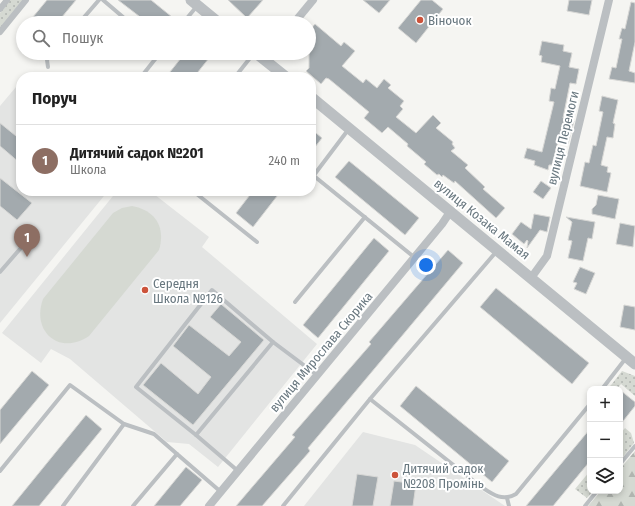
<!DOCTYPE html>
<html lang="uk">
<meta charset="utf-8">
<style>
:root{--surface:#fff;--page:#f6f6f6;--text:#222;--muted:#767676;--line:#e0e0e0;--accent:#cc533b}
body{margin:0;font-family:"Fira Sans Condensed",sans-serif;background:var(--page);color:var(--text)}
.controls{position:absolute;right:12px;bottom:12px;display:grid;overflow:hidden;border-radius:8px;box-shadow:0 2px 6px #0003}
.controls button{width:36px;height:36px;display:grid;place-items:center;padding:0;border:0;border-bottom:1px solid var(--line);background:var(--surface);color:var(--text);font:20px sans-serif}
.you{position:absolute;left:426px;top:265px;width:14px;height:14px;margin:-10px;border:3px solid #fff;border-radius:50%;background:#1a73e8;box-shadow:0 0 0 6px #1a73e833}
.badge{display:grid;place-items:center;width:26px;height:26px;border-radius:50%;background:var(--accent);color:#fff;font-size:13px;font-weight:700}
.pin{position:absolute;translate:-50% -33px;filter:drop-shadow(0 1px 2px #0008)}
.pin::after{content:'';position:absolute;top:21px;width:14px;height:12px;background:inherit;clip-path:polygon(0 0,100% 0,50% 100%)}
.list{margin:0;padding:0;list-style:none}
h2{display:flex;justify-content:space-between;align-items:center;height:52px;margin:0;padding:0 16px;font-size:17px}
h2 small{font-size:13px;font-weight:400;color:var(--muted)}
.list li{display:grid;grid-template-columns:26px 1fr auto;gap:12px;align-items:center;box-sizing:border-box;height:72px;padding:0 16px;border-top:1px solid var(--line)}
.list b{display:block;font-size:15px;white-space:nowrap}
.list p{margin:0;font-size:13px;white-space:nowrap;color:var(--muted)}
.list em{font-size:13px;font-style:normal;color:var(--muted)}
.icon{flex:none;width:22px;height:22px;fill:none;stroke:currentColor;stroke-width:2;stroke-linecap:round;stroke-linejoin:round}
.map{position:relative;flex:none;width:635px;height:506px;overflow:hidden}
.search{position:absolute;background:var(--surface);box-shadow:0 2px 6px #0003;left:16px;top:16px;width:300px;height:44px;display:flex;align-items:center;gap:10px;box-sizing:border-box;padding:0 14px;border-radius:22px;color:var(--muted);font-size:15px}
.panel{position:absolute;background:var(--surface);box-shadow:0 2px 6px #0003;left:16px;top:72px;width:300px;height:124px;border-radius:16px}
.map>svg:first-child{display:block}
.built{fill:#e3e4e3}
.grass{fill:url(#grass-dots)}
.forest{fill:url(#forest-firs)}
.pitch{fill:#d5d9d2}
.building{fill:#a3aaae;stroke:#d7d7d5}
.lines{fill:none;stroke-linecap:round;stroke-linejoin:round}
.service{stroke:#bbbfc2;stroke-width:4}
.pedestrian{stroke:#bbbfc2;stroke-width:6}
.minor{stroke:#bbbfc2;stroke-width:8}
.tertiary{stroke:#bbbfc2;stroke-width:11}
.poi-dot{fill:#cc533b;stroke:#fff;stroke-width:1.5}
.labels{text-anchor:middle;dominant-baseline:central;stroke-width:4;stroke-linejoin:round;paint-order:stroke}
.poi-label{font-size:13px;fill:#68777f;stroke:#fff;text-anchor:start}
.street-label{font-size:13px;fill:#68777f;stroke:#fff}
</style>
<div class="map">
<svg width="635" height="506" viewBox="0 0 635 506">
<defs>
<pattern id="grass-dots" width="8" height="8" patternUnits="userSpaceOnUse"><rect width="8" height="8" fill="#d5d9d2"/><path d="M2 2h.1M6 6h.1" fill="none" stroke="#b1b5b0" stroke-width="1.8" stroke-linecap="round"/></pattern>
<pattern id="forest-firs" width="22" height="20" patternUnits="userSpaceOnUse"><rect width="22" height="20" fill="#d5d9d2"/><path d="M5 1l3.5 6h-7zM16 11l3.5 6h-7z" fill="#b1b5b0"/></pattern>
</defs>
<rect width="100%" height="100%" fill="#f5f5f2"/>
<!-- built -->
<g class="built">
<polygon points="21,81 21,191 108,191 0,323 0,106"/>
<polygon points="117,191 150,191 209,237 202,247 317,344 218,467 189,444 167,442 70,359 51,349 41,363 2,333"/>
<polygon points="363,432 415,445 505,506 304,506"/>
</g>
<!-- grass -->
<g class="grass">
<polygon points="10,0 24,0 0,29 0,13"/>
<polygon points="622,371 635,376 635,396 621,384 617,389 608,389"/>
<polygon points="625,428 631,433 634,443 620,461 620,434"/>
<polygon points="590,471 590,491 593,491 587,498 575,489"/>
</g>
<!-- forest -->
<polygon class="forest" points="635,451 635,506 588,506 601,491 620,491 620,469"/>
<!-- pitch -->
<path class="pitch" d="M132 206C155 210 166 227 159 250L89 336C60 356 31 332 43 299L113 213 122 208Z"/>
<!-- building -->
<g class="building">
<polygon points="47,0 76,0 57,23 28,23"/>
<polygon points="118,0 151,0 172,17 168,23 148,23"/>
<polygon points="228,0 263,0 247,18"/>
<polygon points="363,0 390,0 379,13"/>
<polygon points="421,0 432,0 443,9 416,43 398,28"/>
<polygon points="569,0 592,0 589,15 567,11"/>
<polygon points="631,2 635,3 635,42 629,71 635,73 635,83 609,79 612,67 616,68 622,39 619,39 622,28 625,29"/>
<polygon points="315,24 341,46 344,42 355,51 342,66 363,83 366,79 377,88 384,79 391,85 388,88 404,101 400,106 403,109 396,117 416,133 433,115 441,123 436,128 453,142 452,144 455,148 451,151 468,165 465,168 485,187 483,189 505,208 496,218 455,181 454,183 443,175 442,177 439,174 437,175 424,164 426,162 407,146 408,144 388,127 382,133 364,118 369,112 329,79 326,78 321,84 306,71 309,68 309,31"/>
<polygon points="542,41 564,45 563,51 572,53 569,67 579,69 576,84 570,83 563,118 574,121 568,144 558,142 552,165 549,165 548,170 534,165 535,161 524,158 527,148 542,152 554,102 549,101 551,88 555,89 560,66 541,62 542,56 539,55"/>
<polygon points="185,53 213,53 194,77 166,77"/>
<polygon points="602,96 618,100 613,123 615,124 613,138 607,137 601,165 608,167 607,172 611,173 607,192 580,186 585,162 589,163 593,145 596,146 603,112 599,111"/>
<polygon points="0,123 21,140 21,164 0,146"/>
<polygon points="311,129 322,138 311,152"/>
<polygon points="349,161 419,218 405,235 335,177"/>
<polygon points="0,178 32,203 17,220 0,206"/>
<polygon points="541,181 551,188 543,199 533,192"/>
<polygon points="253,191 281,191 253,227 236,213"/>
<polygon points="598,195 619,199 615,219 592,214 592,209 596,205"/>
<polygon points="534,214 550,217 547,232 540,230 527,248 528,241 527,240 524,244 512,234 521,222 531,229"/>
<polygon points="566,217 595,222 592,239 588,238 583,261 568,258 572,241 568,240 572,222"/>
<polygon points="620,223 635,226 633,247 616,244"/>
<polygon points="374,238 389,251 318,338 303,325"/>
<polygon points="448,250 463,263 308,448 310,451 262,506 236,506 295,437 292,435 371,344 369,342"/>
<polygon points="580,267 595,273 586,294 574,289 577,283 573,282"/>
<polygon points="496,288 589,363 572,384 480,307"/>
<polygon points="221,304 264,340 193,425 143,385 161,363 198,394 211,377 173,346 189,325 229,356 241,342 210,317"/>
<polygon points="624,305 635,307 635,330 620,327"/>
<polygon points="32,371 49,385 0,444 0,410"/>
<polygon points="416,386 509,461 492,482 400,406"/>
<polygon points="620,390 635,402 635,406 620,425"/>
<polygon points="86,415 102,429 39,506 12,506"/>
<polygon points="590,429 590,461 553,506 526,506"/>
<polygon points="186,467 202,480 180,506 154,506"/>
<polygon points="357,474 378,477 373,506 352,506"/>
<polygon points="394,481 416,484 413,506 390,506"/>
</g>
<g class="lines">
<!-- service -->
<g class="service">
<polyline points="103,0 130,23"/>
<polyline points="79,23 99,0"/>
<polyline points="183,23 197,6"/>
<polyline points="48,67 47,60 53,53"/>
<polyline points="141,77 160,53"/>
<polyline points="235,77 254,53"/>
<polyline points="314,176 414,257"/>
<polyline points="311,179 348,130"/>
<polyline points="193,191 257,242"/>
<polyline points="0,272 33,234"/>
<polyline points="295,302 365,217"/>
<polyline points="602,389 626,358"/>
<polyline points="370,399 496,252"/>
<polyline points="196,435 136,387 212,290 273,342"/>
<polyline points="620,464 635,446"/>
<polyline points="0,471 70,385 124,424 154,434 177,454"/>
<polyline points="238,471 196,435 273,342 317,375"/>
<polyline points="507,498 509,506"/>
<polyline points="63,506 124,424"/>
<polyline points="133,506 177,454 221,492"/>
<path d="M283 506 370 399 480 486C492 494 502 502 516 494L590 404"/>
<polyline points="585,506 597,491"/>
</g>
<!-- pedestrian -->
<g class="pedestrian">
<polyline points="0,9 7,0"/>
<polyline points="0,32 26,0"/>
</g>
<!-- minor -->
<g class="minor">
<polyline points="294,23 313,0"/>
<polyline points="264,59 269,53"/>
<polyline points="531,278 547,256 609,0"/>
<polyline points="209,506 442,224 450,212"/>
</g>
<!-- tertiary -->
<g class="tertiary">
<polyline points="191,0 219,23"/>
<polyline points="256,53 286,77"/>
<polyline points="311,97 635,364"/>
</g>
</g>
<!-- markers -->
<g class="poi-dot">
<circle cx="420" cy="20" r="4"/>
<circle cx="145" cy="290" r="4"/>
<circle cx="395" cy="475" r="4"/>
</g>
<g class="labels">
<!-- poi labels -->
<g class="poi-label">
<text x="428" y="20">Віночок</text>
<text x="153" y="283">Середня<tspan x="153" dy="15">Школа №126</tspan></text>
<text x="403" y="468">Дитячий садок<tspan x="403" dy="15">№208 Промінь</tspan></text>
</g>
<!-- street labels -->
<g class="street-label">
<text transform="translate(563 138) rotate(-76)">вулиця Перемоги</text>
<text transform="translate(482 219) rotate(39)">вулиця Козака Мамая</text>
<text transform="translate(321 352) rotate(-50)">вулиця Мирослава Скорика</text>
</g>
</g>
</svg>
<div class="controls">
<button>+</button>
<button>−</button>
<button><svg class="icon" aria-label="layers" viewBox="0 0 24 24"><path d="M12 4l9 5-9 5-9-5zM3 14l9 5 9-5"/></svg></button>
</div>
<div class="you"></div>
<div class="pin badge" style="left:27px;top:257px;background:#8d6e63">1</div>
<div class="search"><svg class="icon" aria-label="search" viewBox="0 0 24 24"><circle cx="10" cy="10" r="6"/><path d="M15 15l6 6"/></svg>Пошук</div>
<section class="panel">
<h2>Поруч<small></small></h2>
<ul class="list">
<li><span class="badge" style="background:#8d6e63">1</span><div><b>Дитячий садок №201</b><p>Школа</p></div><em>240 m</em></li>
</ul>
</section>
</div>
